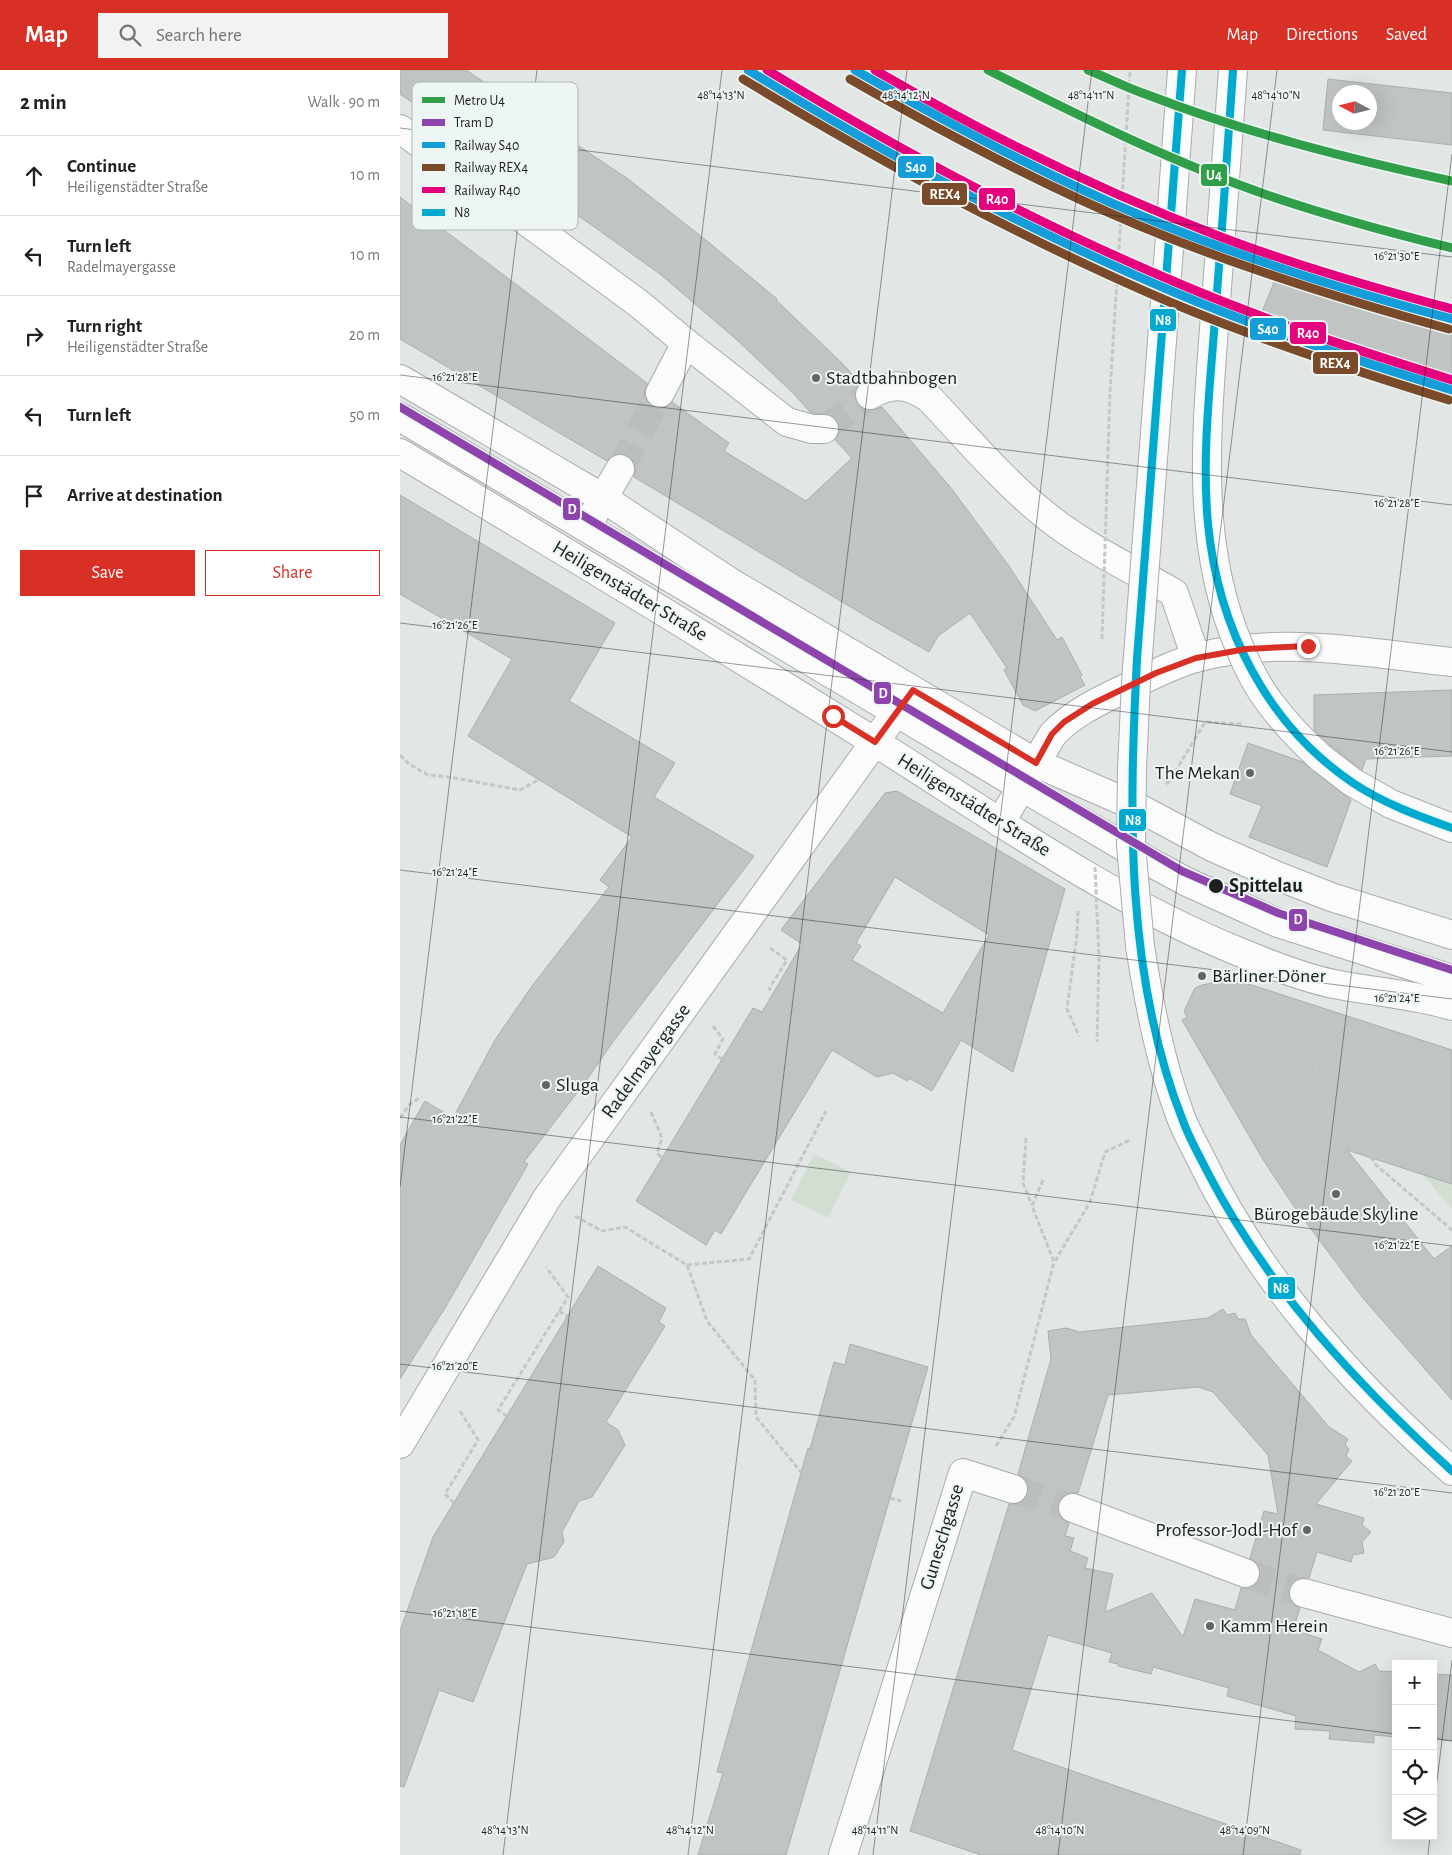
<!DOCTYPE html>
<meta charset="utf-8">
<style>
:root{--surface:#fff;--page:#f2f2f2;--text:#202124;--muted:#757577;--line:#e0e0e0;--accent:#d93025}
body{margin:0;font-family:"Alegreya Sans",sans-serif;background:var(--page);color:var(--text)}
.controls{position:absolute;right:15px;bottom:15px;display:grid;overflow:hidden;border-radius:0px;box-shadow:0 5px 20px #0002}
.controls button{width:45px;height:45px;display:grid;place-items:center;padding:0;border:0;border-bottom:1px solid var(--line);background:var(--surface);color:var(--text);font:25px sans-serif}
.compass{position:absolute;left:932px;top:15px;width:45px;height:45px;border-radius:50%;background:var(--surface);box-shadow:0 5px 20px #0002;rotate:277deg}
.stop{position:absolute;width:15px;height:15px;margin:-11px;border:4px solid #d93025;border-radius:50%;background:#fff}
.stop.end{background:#d93025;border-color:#fff;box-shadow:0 1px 5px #0008}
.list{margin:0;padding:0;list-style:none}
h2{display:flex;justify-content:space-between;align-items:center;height:65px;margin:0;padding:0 20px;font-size:21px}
h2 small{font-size:16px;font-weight:400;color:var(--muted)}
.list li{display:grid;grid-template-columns:32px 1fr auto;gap:15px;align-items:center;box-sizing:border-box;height:80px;padding:0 20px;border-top:1px solid var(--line)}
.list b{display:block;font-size:19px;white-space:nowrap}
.list p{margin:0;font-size:16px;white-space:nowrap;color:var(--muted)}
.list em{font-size:16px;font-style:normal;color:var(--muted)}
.actions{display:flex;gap:10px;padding:15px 20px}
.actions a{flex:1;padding:11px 0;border:1px solid var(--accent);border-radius:0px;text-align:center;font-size:18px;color:var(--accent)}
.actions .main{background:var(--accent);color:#fff}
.icon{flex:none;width:28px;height:28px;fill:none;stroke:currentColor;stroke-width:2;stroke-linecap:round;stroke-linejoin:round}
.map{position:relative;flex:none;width:1052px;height:1785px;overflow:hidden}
header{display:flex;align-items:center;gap:30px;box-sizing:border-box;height:70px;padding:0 25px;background:var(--accent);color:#fff}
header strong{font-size:24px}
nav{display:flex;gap:28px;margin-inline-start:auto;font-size:18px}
.search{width:350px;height:45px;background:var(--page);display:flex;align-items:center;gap:12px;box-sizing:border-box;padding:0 18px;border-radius:0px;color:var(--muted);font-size:19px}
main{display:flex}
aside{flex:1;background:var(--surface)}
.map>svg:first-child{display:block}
.green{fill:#d2ded2}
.building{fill:#c0c4c3;stroke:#aaaeae;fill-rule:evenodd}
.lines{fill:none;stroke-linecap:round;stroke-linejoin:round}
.minor-tunnel{stroke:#babfbe;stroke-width:28;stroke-dasharray:28 14;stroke-linecap:butt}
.minor-casing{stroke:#a8acab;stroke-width:30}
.major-casing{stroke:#a8acab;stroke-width:30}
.path{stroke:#c5c7c7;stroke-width:3;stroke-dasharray:5 2.5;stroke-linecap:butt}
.minor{stroke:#fbfbfb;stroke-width:28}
.major{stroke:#fbfbfb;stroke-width:28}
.major-bridge-casing{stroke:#a8acab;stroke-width:30;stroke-linecap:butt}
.path-bridge{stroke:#c5c7c7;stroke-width:3;stroke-dasharray:5 2.5;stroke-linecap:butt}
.major-bridge{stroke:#fbfbfb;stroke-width:28}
.bus-1-casing{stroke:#edf6f4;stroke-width:11}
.bus-1{stroke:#00a9ce;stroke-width:8}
.rail-1-casing{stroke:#edf6f4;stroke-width:12}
.rail-2-casing{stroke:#edf6f4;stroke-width:12}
.rail-3-casing{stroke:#edf6f4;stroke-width:12}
.rail-1{stroke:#159dd9;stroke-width:9}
.rail-2{stroke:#7a4b2a;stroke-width:9}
.rail-3{stroke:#e5007d;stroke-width:9}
.tram-1-casing{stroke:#edf6f4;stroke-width:11}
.tram-1{stroke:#8e44ad;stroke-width:8}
.metro-1-casing{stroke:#edf6f4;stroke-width:12}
.metro-1{stroke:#319f49;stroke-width:9}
.route{stroke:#d93025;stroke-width:6}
.ticks{fill:none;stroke:#1c1f1f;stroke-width:1;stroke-opacity:0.45}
.poi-dot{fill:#616565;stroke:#edf6f4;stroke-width:2}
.stop-dot{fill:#1c1f1f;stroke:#edf6f4;stroke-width:2}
.labels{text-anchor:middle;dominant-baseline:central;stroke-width:4;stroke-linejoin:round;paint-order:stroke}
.poi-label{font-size:20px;fill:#1c1f1f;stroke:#edf6f4;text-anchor:start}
.street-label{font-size:20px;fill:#1c1f1f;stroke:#edf6f4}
.stop-label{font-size:20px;font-weight:bold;fill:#1c1f1f;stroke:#edf6f4;text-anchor:start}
.key{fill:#edf6f4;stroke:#aeb6b4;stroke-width:1}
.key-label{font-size:14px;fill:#1c1f1f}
.ticks-label{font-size:12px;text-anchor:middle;fill:#1c1f1f;stroke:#edf6f4;stroke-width:4;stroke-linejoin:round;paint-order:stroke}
.line-badge{stroke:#edf6f4;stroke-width:2}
.badge-label{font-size:14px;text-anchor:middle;font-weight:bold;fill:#fff}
</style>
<header>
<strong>Map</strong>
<div class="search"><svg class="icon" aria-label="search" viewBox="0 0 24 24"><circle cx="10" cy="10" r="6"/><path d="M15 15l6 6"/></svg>Search here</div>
<nav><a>Map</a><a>Directions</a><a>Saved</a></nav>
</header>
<main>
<aside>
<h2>2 min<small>Walk · 90 m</small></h2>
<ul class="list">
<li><svg class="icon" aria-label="ahead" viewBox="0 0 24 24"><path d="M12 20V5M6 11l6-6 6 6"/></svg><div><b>Continue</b><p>Heiligenstädter Straße</p></div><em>10 m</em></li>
<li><svg class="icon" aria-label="left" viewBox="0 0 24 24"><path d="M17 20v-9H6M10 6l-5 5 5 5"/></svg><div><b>Turn left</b><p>Radelmayergasse</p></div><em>10 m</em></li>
<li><svg class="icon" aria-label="right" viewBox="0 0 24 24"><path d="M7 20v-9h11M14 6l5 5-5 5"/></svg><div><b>Turn right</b><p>Heiligenstädter Straße</p></div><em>20 m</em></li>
<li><svg class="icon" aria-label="left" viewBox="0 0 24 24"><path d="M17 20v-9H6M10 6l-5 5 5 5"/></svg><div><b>Turn left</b></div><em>50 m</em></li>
<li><svg class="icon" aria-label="arrive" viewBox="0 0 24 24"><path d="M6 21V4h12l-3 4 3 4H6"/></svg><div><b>Arrive at destination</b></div></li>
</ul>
<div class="actions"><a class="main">Save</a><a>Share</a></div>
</aside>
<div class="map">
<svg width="1052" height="1785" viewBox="0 0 1052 1785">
<rect width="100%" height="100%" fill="#e2e7e6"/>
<!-- green -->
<g class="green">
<polygon points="414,1084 451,1102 428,1148 391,1130"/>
<polygon points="1023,1105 1052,1114 1052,1139"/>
</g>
<!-- building -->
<g class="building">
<polygon points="0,0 66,0 228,109 307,171 377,229 376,230 442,293 460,313 457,317 454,325 456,332 461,338 470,341 482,337 551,418 609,496 657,570 662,567 682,605 680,607 685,615 635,641 623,635 604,600 607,598 570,543 538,566 529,582 469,548 234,407 236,399 234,392 228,386 220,383 213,385 207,391 0,269 0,127 247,313 244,324 247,331 252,337 261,339 268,336 272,332 329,373 324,381 406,431 452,388 435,370 438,366 440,359 438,352 432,346 410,342 393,323 337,270 260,204 193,156 0,24"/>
<path d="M928 9 1052 23V75L923 60ZM940 22H970V52H940Z"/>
<polygon points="875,210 1003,249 1052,261 1052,308 928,269 861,244"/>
<polygon points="0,425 215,553 169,631 275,693 254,727 354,786 212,973 186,1011 124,1092 128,1094 45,1238 0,1309 0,1075 25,1031 53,1048 95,970 132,916 209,817 200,810 232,767 68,666 112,589 0,524"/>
<polygon points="1052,620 1052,686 966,689 962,700 931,676 914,660 914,625"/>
<polygon points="848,673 903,692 951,730 927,797 849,767 862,736 830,724"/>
<path d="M497 721 665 819 613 1002 561 970 532 1021 509 1008 507 1011 493 1003 477 1007 432 980 321 1164 315 1160 306 1175 236 1131 353 938 362 942 402 874 381 860 485 723ZM495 807 589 865 543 943 452 890 461 876 456 873Z"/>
<polygon points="817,912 844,913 858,917 1052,980 1052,1114 947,1080 1034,1189 1052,1176 1052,1330 962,1227 893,1135 862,1088 782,950 787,947 784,941 795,918 802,915"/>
<polygon points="198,1196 266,1238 259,1252 265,1256 206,1352 218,1360 225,1375 192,1427 179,1431 162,1462 164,1472 154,1487 127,1494 73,1632 39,1620 4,1717 0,1716 0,1561 33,1467"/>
<path d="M823 1239 827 1245 835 1243 838 1249H845L851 1265 929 1357 948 1369 945 1375 949 1379 946 1386 952 1391 916 1434 964 1448 962 1455 971 1462 962 1472 964 1483 953 1485 951 1492 917 1482 909 1508H900L893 1512 889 1519V1527L893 1534 900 1538 893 1560 922 1569 918 1580 959 1602 975 1594 979 1601 996 1602V1667L974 1665V1673L929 1669 930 1661 895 1659 896 1646 827 1626 829 1618 753 1597 751 1604 718 1596V1594L709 1592 712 1583 648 1565 612 1680 901 1780 900 1785H581L510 1761 609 1434H616L623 1431 628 1423V1416L625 1409 618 1404 651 1289 648 1261 667 1258 679 1262 808 1248ZM798 1317 813 1322 868 1385 878 1444 864 1441 850 1488 857 1493 860 1500V1508L855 1515 848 1518H841L835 1540 795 1529 783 1567 752 1523 705 1542 713 1504 685 1498 688 1488 670 1481 674 1468 665 1466 669 1453 661 1448 658 1440 659 1432 664 1426 671 1423H678L708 1325Z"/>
<polygon points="450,1274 528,1297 411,1700 386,1785 298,1785 323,1703 317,1702 408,1378 410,1379 434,1292 445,1295"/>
<polygon points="1033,1604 1052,1605 1052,1671 1033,1669"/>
</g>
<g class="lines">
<!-- minor-tunnel -->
<g class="minor-tunnel">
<polyline points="424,359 470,325"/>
<polyline points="220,399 260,323"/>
<polyline points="613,1419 673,1438"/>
<polyline points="845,1503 904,1523"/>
</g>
<defs>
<g id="minor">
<polyline points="0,59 238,233 286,273 387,352 412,359 424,359"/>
<polyline points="260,323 286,273"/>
<path d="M470 325C493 312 507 314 529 328 566 367 602 410 644 444 683 476 730 498 774 523L796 588"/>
<polyline points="0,347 622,717 748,791 787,812 878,853 1052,909"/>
<polyline points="191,449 220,399"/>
<path d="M600 753 653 664C673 643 699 631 726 618 748 607 771 595 795 588 879 565 968 583 1052 592"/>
<polyline points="0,1374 147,1128 507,627"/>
<polyline points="673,1438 845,1503"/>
<polyline points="904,1523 1052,1563"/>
<polyline points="443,1785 563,1403 613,1419"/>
</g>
<g id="major">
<polyline points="769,179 782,0"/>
<polyline points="0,309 203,428 330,512 636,693 739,738 812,777 875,805 931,827 1052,865"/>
<path d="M0 383C158 477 316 573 473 671 591 745 707 828 837 881 866 893 903 908 934 914 973 922 1014 924 1052 936"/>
<polyline points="921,688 952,712 991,734 1052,758"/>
<path d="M740 876C749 933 760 991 780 1045 785 1059 793 1073 800 1087 858 1209 951 1312 1052 1401"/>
</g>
</defs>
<!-- minor casing -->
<use href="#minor" class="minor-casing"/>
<!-- major casing -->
<use href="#major" class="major-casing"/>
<!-- path -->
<g class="path">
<polyline points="0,685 9,694 28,705 49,707 120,720 138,710"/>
<polyline points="766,714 769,712 805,652 842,654"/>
<polyline points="678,841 677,864 667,939 679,966"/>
<polyline points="370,878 387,890 369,919 374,922"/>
<polyline points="888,938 915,986 918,1009 976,1095 1052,1160"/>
<polyline points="878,951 889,941 888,939"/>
<polyline points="313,956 323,969 315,984 322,989"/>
<polyline points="251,1042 262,1068 257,1083 262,1088"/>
<polyline points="0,1048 9,1035 21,1027"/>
<polyline points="626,1068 623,1113 632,1135"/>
<polyline points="175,1146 202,1161 225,1157 287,1195 307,1251 355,1310 356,1347 401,1402"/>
<polyline points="655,1191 690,1132 705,1082 730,1070"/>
<polyline points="287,1195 349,1189 426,1041"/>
<polyline points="159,1241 167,1246"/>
<polyline points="107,1346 98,1340 168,1227 146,1197"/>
<polyline points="596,1376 614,1347 654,1192 632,1136 643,1110"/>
<polyline points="490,1428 501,1431"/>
<polyline points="54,1433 45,1424 78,1370 60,1341"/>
</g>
<!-- minor -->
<use href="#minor" class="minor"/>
<!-- major -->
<use href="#major" class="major"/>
<defs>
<g id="major-bridge">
<path d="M833 0C827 82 821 163 815 245 807 356 794 471 839 576 847 596 857 616 870 633 885 653 902 671 921 688"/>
<polyline points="740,876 731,775 732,699 736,612 769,179"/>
</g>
</defs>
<!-- major-bridge casing -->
<use href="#major-bridge" class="major-bridge-casing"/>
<!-- path-bridge -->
<g class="path-bridge">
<polyline points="702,569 710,322 730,0"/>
<polyline points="695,797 699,887 697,972"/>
</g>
<!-- major-bridge -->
<use href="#major-bridge" class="major-bridge"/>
<defs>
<g id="bus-1">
<path d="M782 0 737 589C729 743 725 905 783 1051 790 1070 800 1087 809 1105 869 1220 957 1314 1052 1401"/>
<path d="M833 0C827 87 821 175 814 262 809 326 802 391 808 454 818 557 866 654 953 713 983 733 1018 746 1052 758"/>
</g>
</defs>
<!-- bus-1 casing -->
<use href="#bus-1" class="bus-1-casing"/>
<!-- bus-1 -->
<use href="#bus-1" class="bus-1"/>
<defs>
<g id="rail-1">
<path d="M348 0C486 85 627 160 776 223 866 261 959 291 1052 320"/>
<path d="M455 0C549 54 644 105 744 147 844 189 947 221 1052 249"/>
</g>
<g id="rail-2">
<path d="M343 9C482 93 622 169 772 233 863 271 956 301 1049 330"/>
<path d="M450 9C544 63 640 114 740 156 841 198 944 230 1049 259"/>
</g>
<g id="rail-3">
<path d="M367 0C500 81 637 154 780 214 869 252 960 281 1052 310"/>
<path d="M475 0C586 65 701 121 821 167 897 196 974 218 1052 239"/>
</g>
</defs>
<!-- rail-1 casing -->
<use href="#rail-1" class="rail-1-casing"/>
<!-- rail-2 casing -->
<use href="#rail-2" class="rail-2-casing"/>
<!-- rail-3 casing -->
<use href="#rail-3" class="rail-3-casing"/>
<!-- rail-1 -->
<use href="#rail-1" class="rail-1"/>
<!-- rail-2 -->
<use href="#rail-2" class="rail-2"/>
<!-- rail-3 -->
<use href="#rail-3" class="rail-3"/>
<defs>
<polyline id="tram-1" points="0,337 782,801 878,843 1052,900"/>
</defs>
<!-- tram-1 casing -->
<use href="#tram-1" class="tram-1-casing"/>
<!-- tram-1 -->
<use href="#tram-1" class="tram-1"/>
<defs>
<g id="metro-1">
<path d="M588 0C681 47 774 93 873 127 932 147 991 163 1052 178"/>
<path d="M688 0C708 8 727 18 748 25 846 63 949 89 1052 111"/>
</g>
</defs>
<!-- metro-1 casing -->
<use href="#metro-1" class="metro-1-casing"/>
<!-- metro-1 -->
<use href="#metro-1" class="metro-1"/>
</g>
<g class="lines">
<!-- route -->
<polyline class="route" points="433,646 475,672 513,620 636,693 652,664 664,652 692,634 756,603 796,588 846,579 908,576"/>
</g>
<!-- ticks -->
<path class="ticks" d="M0 58 1052 187M0 305 1052 435M0 553 1052 682M0 800 1052 929M0 1047 1052 1176M0 1117 137 0M0 1294 1052 1423M0 1541 996 1664M1033 1668 1052 1671M1033 1743 1052 1590M103 1785 322 0M288 1785 507 0M473 1785 692 0M658 1785 877 0M843 1785 1052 84M1028 1785 1030 1766"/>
<!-- markers -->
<g class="poi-dot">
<circle cx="416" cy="308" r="5"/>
<circle cx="850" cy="703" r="5"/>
<circle cx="802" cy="906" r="5"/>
<circle cx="146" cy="1015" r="5"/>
<circle cx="936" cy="1124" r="5"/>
<circle cx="907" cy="1460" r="5"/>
<circle cx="810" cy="1556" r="5"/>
</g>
<circle class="stop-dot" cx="816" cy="816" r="8"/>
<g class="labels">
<!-- poi labels -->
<g class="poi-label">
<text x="426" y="308">Stadtbahnbogen</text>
<text x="840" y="703" text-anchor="end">The Mekan</text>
<text x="812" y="906">Bärliner Döner</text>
<text x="156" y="1015">Sluga</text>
<text x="936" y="1144" text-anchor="middle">Bürogebäude Skyline</text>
<text x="897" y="1460" text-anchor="end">Professor-Jodl-Hof</text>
<text x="820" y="1556">Kamm Herein</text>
</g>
<!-- street labels -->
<g class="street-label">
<text transform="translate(230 521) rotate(31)">Heiligenstädter Straße</text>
<text transform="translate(574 735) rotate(32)">Heiligenstädter Straße</text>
<text transform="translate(246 991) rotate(-54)">Radelmayergasse</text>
<text transform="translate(542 1467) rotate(-73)">Guneschgasse</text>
</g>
<!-- stop labels -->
<g class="stop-label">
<text x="829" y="816">Spittelau</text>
</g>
</g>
<!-- legend -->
<rect x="12" y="12" width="166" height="148" rx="8" class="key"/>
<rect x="22" y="27" width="23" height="6" fill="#319f49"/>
<rect x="22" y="49" width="23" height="7" fill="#8e44ad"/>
<rect x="22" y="72" width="23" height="6" fill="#159dd9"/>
<rect x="22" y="94" width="23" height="7" fill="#7a4b2a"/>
<rect x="22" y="117" width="23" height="6" fill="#e5007d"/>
<rect x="22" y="139" width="23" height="7" fill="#00a9ce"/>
<g class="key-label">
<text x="54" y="35">Metro U4</text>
<text x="54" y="57">Tram D</text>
<text x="54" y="80">Railway S40</text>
<text x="54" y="102">Railway REX4</text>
<text x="54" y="125">Railway R40</text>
<text x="54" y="147">N8</text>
</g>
<g class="ticks-label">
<text x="321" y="29">48°14'13"N</text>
<text x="506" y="29">48°14'12"N</text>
<text x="691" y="29">48°14'11"N</text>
<text x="876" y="29">48°14'10"N</text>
<text x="997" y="190">16°21'30"E</text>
<text x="55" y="311">16°21'28"E</text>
<text x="997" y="437">16°21'28"E</text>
<text x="55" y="559">16°21'26"E</text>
<text x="997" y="685">16°21'26"E</text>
<text x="55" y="806">16°21'24"E</text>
<text x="997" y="932">16°21'24"E</text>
<text x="55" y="1053">16°21'22"E</text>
<text x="997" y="1179">16°21'22"E</text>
<text x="55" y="1300">16°21'20"E</text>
<text x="997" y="1426">16°21'20"E</text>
<text x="55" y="1547">16°21'18"E</text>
<text x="105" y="1764">48°14'13"N</text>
<text x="290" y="1764">48°14'12"N</text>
<text x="475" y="1764">48°14'11"N</text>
<text x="660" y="1764">48°14'10"N</text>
<text x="845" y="1764">48°14'09"N</text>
</g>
<g class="line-badge">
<rect x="497" y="85" width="38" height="24" rx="5" fill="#159dd9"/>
<rect x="800" y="93" width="28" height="24" rx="5" fill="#319f49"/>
<rect x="521" y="112" width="47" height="24" rx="5" fill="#7a4b2a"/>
<rect x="578" y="117" width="38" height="24" rx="5" fill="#e5007d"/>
<rect x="749" y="238" width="28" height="24" rx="5" fill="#00a9ce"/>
<rect x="849" y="247" width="38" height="24" rx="5" fill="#159dd9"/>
<rect x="889" y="251" width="38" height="24" rx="5" fill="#e5007d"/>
<rect x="912" y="281" width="47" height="24" rx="5" fill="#7a4b2a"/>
<rect x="162" y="427" width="19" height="24" rx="5" fill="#8e44ad"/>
<rect x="473" y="611" width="19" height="24" rx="5" fill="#8e44ad"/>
<rect x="718" y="738" width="29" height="24" rx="5" fill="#00a9ce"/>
<rect x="888" y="838" width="20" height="24" rx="5" fill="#8e44ad"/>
<rect x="867" y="1206" width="29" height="24" rx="5" fill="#00a9ce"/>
</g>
<g class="badge-label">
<text x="516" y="102">S40</text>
<text x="814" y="110">U4</text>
<text x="545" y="129">REX4</text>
<text x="597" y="134">R40</text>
<text x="763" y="255">N8</text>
<text x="868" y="264">S40</text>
<text x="908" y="268">R40</text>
<text x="935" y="298">REX4</text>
<text x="172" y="444">D</text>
<text x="483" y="628">D</text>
<text x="733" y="755">N8</text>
<text x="898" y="854">D</text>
<text x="881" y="1223">N8</text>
</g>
</svg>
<div class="controls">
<button>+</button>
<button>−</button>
<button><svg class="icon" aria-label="locate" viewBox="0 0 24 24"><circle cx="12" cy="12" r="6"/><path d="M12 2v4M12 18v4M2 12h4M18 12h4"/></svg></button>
<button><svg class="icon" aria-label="layers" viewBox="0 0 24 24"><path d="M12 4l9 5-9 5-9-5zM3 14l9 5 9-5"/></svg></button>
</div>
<svg class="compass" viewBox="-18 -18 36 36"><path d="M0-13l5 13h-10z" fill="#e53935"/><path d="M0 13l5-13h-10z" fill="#757577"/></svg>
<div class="stop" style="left:433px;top:646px"></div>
<div class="stop end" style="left:908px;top:576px"></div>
</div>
</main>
